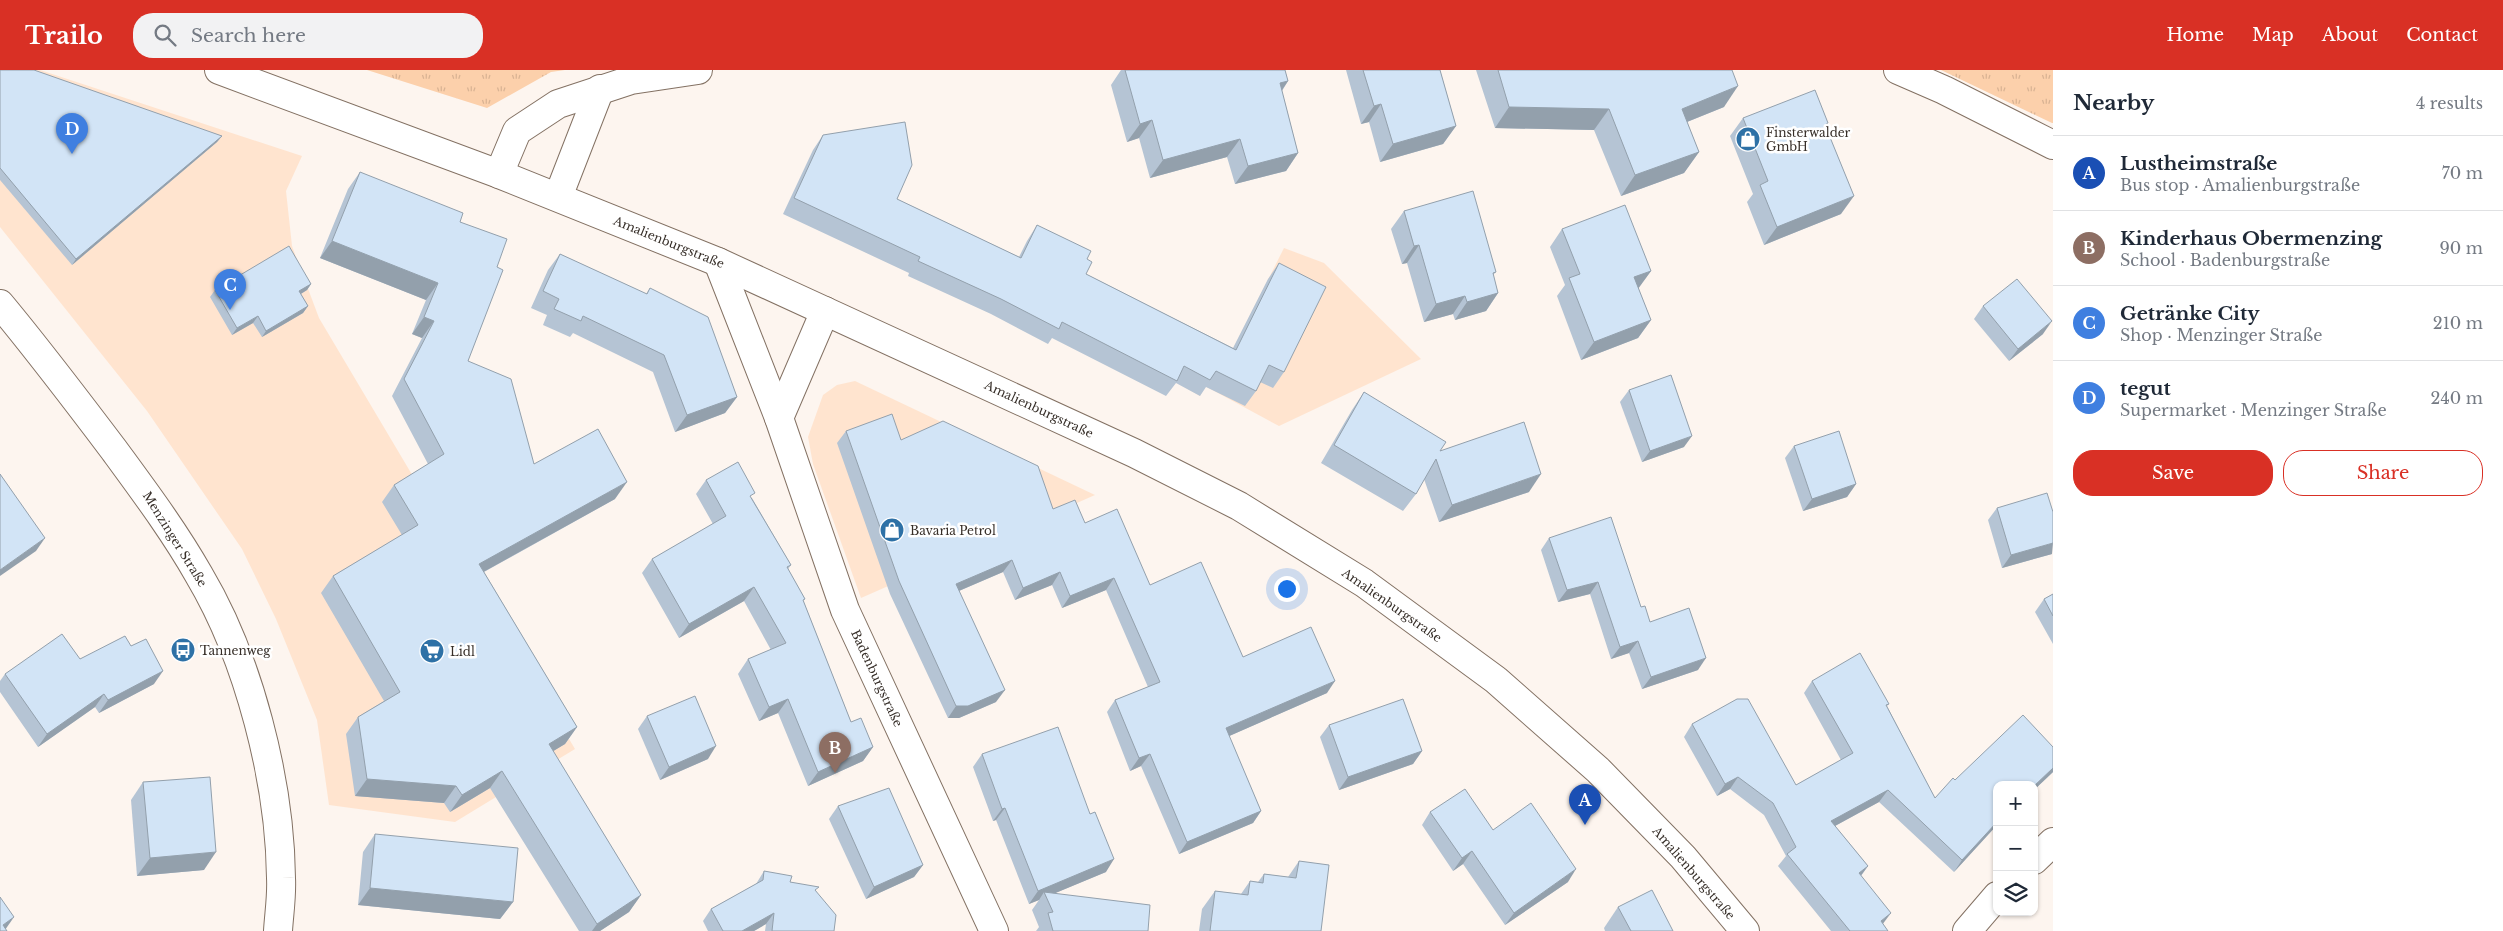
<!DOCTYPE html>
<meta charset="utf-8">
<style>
:root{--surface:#fff;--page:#f2f2f3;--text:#1f2937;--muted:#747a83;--line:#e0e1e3;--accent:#d93025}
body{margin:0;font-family:"Libre Baskerville",serif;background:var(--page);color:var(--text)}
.controls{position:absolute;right:15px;bottom:15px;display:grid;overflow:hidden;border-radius:10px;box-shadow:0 1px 4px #0004}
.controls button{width:45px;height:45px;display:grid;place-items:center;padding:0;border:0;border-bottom:1px solid var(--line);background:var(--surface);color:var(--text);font:25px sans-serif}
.you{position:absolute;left:1286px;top:518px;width:18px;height:18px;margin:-12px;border:4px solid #fff;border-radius:50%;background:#1a73e8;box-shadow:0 0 0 8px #1a73e833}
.badge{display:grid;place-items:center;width:32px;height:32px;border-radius:50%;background:var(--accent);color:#fff;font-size:16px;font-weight:700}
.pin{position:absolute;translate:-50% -41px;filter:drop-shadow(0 1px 2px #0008)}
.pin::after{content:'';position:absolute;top:26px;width:18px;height:15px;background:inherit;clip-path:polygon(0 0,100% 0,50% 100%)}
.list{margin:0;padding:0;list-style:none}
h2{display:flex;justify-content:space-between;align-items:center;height:65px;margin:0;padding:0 20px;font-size:21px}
h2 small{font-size:16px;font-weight:400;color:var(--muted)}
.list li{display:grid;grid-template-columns:32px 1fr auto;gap:15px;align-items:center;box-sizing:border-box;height:75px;padding:0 20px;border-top:1px solid var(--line)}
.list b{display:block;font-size:19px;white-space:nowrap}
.list p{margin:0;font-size:16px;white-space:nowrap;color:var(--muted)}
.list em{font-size:16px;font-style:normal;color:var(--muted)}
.actions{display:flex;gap:10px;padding:15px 20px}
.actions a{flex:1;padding:11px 0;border:1px solid var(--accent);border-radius:20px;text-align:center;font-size:18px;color:var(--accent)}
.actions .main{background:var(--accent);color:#fff}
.icon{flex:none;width:28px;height:28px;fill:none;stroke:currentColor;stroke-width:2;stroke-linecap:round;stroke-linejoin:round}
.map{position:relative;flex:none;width:2053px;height:861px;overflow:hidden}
header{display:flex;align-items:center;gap:30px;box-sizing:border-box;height:70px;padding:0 25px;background:var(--accent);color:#fff}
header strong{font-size:24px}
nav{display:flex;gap:28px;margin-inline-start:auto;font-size:18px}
.search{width:350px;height:45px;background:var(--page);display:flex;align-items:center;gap:12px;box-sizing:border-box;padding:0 18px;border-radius:20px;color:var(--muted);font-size:19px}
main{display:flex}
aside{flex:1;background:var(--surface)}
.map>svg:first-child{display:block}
.built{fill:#ffe4cf}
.park{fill:url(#park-tufts)}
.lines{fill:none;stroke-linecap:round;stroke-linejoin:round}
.street-casing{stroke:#837163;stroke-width:30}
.secondary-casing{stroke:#837163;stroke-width:30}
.primary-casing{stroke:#837163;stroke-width:30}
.street{stroke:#fff;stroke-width:28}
.secondary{stroke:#fff;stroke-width:28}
.primary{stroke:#fff;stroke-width:28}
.wall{fill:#b5c4d4}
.shaded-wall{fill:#93a0ac}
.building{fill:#d2e4f6;stroke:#93a0ac}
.labels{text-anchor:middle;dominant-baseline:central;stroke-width:5;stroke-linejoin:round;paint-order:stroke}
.poi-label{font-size:12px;fill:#362e28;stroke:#fff;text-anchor:start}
.street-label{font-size:12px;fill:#362e28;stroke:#fff}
</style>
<header>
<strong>Trailo</strong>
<div class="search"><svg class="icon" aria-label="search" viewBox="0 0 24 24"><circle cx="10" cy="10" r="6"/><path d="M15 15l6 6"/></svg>Search here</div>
<nav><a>Home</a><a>Map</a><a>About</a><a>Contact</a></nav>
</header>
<main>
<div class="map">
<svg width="2053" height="861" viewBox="0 0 2053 861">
<defs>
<pattern id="park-tufts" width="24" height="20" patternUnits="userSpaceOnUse" patternTransform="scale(1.25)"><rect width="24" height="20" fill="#fcd0ab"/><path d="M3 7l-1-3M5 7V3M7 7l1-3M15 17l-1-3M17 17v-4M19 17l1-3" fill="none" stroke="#d9b393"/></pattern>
</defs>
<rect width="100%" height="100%" fill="#fdf5ef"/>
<!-- built -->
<g class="built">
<polygon points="0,0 40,0 302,86 286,121 292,176 319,248 575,679 455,752 329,735 317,650 276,549 242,479 147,341 0,157"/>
<polygon points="1284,178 1324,193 1421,289 1279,356 1205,316 1200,326 1186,318 1190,309 1225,295"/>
<polygon points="855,311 1095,425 861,528 813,394 808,367 823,325 837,315"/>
</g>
<!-- park -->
<g class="park">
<polygon points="367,0 565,0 551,2 487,38"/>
<polygon points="1941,0 2053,0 2053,53 2052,53"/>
</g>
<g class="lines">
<defs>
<g id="street">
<polyline points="1898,0 1944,20 2053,75"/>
<polyline points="499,104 517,61 558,34 631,10 698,0"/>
<polyline points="558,127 600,19"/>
<polyline points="718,192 779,348 845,540 994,861"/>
<polyline points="779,348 825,241"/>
<polyline points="2034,790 2053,772"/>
<polyline points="1967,861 1997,826"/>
</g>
<path id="secondary" d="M0 234C40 282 77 331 114 380 144 421 174 461 199 505 249 589 280 711 281 808 282 826 279 844 278 861"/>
<polyline id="primary" points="219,0 499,104 718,192 1134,383 1239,436 1364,513 1496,610 1598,700 1640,743 1683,787 1745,861"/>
</defs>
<!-- street casing -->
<use href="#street" class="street-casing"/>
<!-- secondary casing -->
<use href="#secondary" class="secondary-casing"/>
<!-- primary casing -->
<use href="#primary" class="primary-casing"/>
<!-- street -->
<use href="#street" class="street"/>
<!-- secondary -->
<use href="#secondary" class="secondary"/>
<!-- primary -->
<use href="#primary" class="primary"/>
</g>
<!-- wall -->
<g class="wall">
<polygon points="0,0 222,66 217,72 72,195 0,110"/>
<polygon points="1121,0 1285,0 1288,11 1282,21 1298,83 1286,101 1235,114 1227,87 1150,108 1139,68 1127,72 1111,15"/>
<polygon points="1346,0 1440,0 1456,56 1443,74 1380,92 1369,52 1361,54"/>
<polygon points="1476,0 1732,0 1724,37 1687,52 1699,82 1684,103 1621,126 1594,60 1495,58"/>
<polygon points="1743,48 1828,53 1826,57 1841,144 1764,175 1747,132 1753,124 1730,66"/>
<polygon points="823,65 897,129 1019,187 1027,171 1037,155 1087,189 1086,204 1233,278 1268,209 1279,193 1284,302 1273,318 1260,312 1256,321 1245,336 1206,317 1200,326 1176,313 1166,326 1052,268 1048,274 991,244 908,206 909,203 783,144 813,80"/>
<polygon points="360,102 460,152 497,197 468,291 534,394 615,429 484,502 577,657 565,674 553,681 641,825 629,842 600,861 579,861 490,718 450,742 444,733 355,726 346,664 358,647 384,631 321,523 333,506 402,465 382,432 394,415 428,394 392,326 422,268 412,264 426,230 320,188 348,119"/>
<polygon points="1404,141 1496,202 1493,205 1498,223 1486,241 1455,250 1453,244 1424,252 1407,193 1402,194 1391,159"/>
<polygon points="1562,159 1651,201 1638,218 1651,250 1638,268 1581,290 1557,226 1565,215 1550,177"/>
<polygon points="560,184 646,224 650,218 737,327 725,343 675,362 653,302 573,263 570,267 543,255 547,245 531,238 548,200"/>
<polygon points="311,214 307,220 301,224 308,236 303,243 262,267 253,253 232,265 210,227 215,220"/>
<polygon points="1983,236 2043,264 2009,291 1974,249"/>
<polygon points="1629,320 1684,377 1642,392 1620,332"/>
<polygon points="1364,322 1440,381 1529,422 1439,452 1424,409 1416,424 1403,441 1321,393 1352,340"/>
<polygon points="846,361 901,370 1053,439 1085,453 1150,515 1243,587 1327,623 1229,666 1261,741 1253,753 1179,784 1141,696 1130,701 1107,642 1115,630 1148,617 1106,520 1062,538 1052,515 1015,530 1003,502 959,521 996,632 959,648 948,648 890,524 837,373"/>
<polygon points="1794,376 1856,414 1847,427 1803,441 1785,388"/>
<polygon points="706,410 752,428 791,495 788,499 805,529 803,530 851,652 873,677 863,691 808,716 778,643 759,651 738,604 748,589 771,580 744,531 679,568 642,503 652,489 713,454 696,424"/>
<polygon points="1997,438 2052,484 2002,498 1988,450"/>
<polygon points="1549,468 1641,537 1650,552 1698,600 1642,619 1629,583 1611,589 1590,524 1558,532 1541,480"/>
<polygon points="2053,524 2053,574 2035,542 2044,529"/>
<polygon points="131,576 154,614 99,643 95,637 38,677 0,622 0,611 5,604 80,589"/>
<polygon points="1812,611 1889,634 1887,636 1935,728 1955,710 2053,677 2053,702 2034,720 2034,715 1997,715 1997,755 1954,802 1879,732 1835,756 1868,796 1861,806 1883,854 1888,861 1831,861 1778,796 1786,786 1764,745 1730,719 1717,726 1684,667 1692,654 1796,715 1841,690 1804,623"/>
<polygon points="647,646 708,689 660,710 638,659"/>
<polygon points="1329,655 1422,681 1413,694 1339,720 1320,667"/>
<polygon points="982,684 1106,802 1055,823 1148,861 1036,861 1039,857 1032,840 1039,830 1029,834 996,750 993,751 973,697"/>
<polygon points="143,712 204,800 137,806 131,730"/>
<polygon points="838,736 923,795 914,807 866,829 829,749"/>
<polygon points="1430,742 1493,760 1568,812 1505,855 1463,794 1453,801 1422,755"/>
<polygon points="375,764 513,832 500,849 358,835 363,782"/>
<polygon points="1299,791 1321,861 1199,861 1202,839 1215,821 1241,824 1250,811 1258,812 1264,804 1288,807"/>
<polygon points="764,801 790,812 816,821 834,861 765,861 766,854 754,861 708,861 703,851 711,839 756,814"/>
<polygon points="1618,837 1673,861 1605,861 1604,858"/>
</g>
<!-- shaded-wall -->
<g class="shaded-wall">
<polygon points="1288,11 1276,29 1280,13"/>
<polygon points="1738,16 1724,37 1667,60 1682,39"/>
<polygon points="1381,34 1369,52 1361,54 1374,36"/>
<polygon points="1509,37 1609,39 1594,60 1495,58"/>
<polygon points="1152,50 1139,68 1127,72 1140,54"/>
<polygon points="1456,56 1443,74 1380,92 1393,74"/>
<polygon points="222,66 217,72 72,195 76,189"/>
<polygon points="1240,69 1227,87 1150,108 1163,90"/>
<polygon points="1699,82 1684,103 1621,126 1635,105"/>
<polygon points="1298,83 1286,101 1235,114 1248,96"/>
<polygon points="1854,126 1841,144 1764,175 1777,157"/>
<polygon points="332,171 438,213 426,230 320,188"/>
<polygon points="1419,175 1407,193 1402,194 1414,176"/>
<polygon points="1651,201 1638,219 1634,207"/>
<polygon points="311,214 307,220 294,228 299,221"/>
<polygon points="1498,223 1486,241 1455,250 1467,232"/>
<polygon points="1465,226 1453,244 1424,252 1436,234"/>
<polygon points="308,236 303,243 262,267 266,261"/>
<polygon points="258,246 253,253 232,265 237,258"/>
<polygon points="424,247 434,251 422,268 412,264"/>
<polygon points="1651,250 1638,268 1581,290 1594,272"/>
<polygon points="2052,251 2043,264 2009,291 2018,279"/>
<polygon points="737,327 725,343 675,362 687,345"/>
<polygon points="1692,366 1684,377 1642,392 1650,381"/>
<polygon points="1541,404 1529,422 1439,452 1452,435"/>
<polygon points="627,412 615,429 467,511 479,494"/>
<polygon points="1856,414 1847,427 1803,441 1812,429"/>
<polygon points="45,468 36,481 0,506 0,500"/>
<polygon points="2053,473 2052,484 2002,498 2011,485"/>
<polygon points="1012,490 1003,502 947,526 956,514"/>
<polygon points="1060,502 1052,515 1015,530 1023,518"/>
<polygon points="1114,508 1106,520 1062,538 1070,526"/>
<polygon points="1598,512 1590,524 1558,532 1567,520"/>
<polygon points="754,517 744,531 679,568 689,554"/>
<polygon points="1638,571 1629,583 1611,589 1620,577"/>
<polygon points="1706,588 1698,600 1642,619 1651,607"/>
<polygon points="163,601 154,614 99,643 108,630"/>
<polygon points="1335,611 1327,623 1218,671 1226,658"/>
<polygon points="1005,620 996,632 959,648 948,648 956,636"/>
<polygon points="104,624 95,637 38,677 47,664"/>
<polygon points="788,629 778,643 759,651 769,637"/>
<polygon points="577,657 565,674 537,691 549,674"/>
<polygon points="716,676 708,689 660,710 669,697"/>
<polygon points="873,677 863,691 808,716 818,702"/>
<polygon points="1422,681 1413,694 1339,720 1348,707"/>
<polygon points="1150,684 1141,696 1130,701 1139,688"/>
<polygon points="2053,698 2053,702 2034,720 2034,716"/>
<polygon points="502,701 490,718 450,742 462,725"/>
<polygon points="1738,707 1730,719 1717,726 1725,714"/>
<polygon points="367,709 456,716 444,733 355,726"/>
<polygon points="1888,720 1879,732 1822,763 1831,751"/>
<polygon points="1005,738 996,750 993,751 1002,739"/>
<polygon points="1261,741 1253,753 1179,784 1187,772"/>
<polygon points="1997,752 1997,755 1954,802 1962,790"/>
<polygon points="1472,781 1463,794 1453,801 1462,788"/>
<polygon points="216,782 204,800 137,806 150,788"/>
<polygon points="1114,789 1106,802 1046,827 1044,822 1039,830 1029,834 1038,821"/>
<polygon points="923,795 914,807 866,829 874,817"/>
<polygon points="1868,796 1859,808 1859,803"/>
<polygon points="1576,799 1568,812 1505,855 1514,843"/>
<polygon points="370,818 513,832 500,849 358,835"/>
<polygon points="641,825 629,842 600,861 592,861 597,854"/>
<polygon points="774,843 766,854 754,861 742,861"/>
<polygon points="1891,843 1882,855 1881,851"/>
<polygon points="14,847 5,860 3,855"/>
</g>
<!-- building -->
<g class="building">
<polygon points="0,0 34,0 222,66 76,189 0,98"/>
<polygon points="1125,0 1285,0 1288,11 1280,13 1298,83 1248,96 1240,69 1163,90 1152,50 1140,54"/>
<polygon points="1363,0 1440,0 1456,56 1393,74 1381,34 1374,36"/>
<polygon points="1498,0 1732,0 1738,16 1682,39 1699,82 1635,105 1609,39 1509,37"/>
<polygon points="1815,20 1828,53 1825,55 1854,126 1777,157 1760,115 1768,111 1743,48"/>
<polygon points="905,52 912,95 897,129 1021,188 1037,155 1091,181 1087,189 1092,192 1086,204 1236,280 1279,193 1326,217 1284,302 1269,295 1256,321 1216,301 1210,310 1184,296 1177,311 1062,252 1059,259 1001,229 918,191 920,187 794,128 823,65"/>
<polygon points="360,102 463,143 460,152 507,169 497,197 503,200 468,291 511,309 534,394 598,359 627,412 479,494 577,657 549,674 641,825 597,854 502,701 462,725 456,716 367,709 358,647 400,622 333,506 418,455 394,415 444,384 404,309 434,251 424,247 438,213 332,171"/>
<polygon points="1473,121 1496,202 1493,203 1498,223 1467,232 1465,226 1436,234 1419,175 1414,176 1404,141"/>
<polygon points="1625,135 1651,201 1634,207 1651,250 1594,272 1569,208 1580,204 1562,159"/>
<polygon points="289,176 311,214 299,221 308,236 266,261 258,246 237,258 215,220"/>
<polygon points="560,184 647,224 650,218 708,247 737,327 687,345 664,285 583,246 581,251 554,239 559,229 543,221"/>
<polygon points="2017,209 2052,251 2018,279 1983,236"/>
<polygon points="1671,305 1692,366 1650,381 1629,320"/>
<polygon points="1364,322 1446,372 1440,381 1524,352 1541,404 1452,435 1436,389 1416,424 1334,375"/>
<polygon points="892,344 901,370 943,351 1038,396 1053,439 1075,430 1085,453 1117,439 1150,515 1201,492 1243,587 1311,557 1335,611 1226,658 1261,741 1187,772 1150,684 1139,688 1115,630 1160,612 1114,508 1070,526 1060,502 1023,518 1012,490 956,514 1005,620 968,636 956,636 899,511 846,361"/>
<polygon points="1839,361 1856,414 1812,429 1794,376"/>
<polygon points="738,392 755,423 750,426 791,495 787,497 805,529 803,530 851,652 861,648 873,677 818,702 788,629 769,637 748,589 786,573 754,517 689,554 652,489 726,446 706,410"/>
<polygon points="0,404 45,468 0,500"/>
<polygon points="2047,423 2053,442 2053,473 2011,485 1997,438"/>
<polygon points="1611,447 1641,537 1645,536 1650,552 1689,538 1706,588 1651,607 1638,571 1620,577 1598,512 1567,520 1549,468"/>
<polygon points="2053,524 2053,546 2044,529"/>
<polygon points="62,564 80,589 125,566 131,576 146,569 163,601 108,630 104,624 47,664 5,604"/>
<polygon points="1860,583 1889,634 1886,635 1935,728 1953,708 1955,710 2023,645 2053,677 2053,698 2034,716 2034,715 1997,715 1997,752 1962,790 1888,720 1831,751 1868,796 1859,803 1891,843 1881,851 1888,861 1850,861 1787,784 1796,777 1773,733 1738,707 1725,714 1692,654 1737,629 1748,629 1796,715 1853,683 1812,611"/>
<polygon points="695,626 716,676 669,697 647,646"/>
<polygon points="1403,629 1422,681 1348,707 1329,655"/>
<polygon points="1058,657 1090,744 1095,742 1114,789 1038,821 1005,738 1002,739 982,684"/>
<polygon points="210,707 216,782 150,788 143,712"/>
<polygon points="889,718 923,795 874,817 838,736"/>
<polygon points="1465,719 1493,760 1531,733 1576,799 1514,843 1472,781 1462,788 1430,742"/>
<polygon points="375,764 518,778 513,832 370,818"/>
<polygon points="1299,791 1329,795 1321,861 1210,861 1215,821 1248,825 1250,811 1263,813 1264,804 1296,808"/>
<polygon points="764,801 792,806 790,812 819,817 815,820 836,845 834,861 772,861 774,843 742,861 723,861 711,839 763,810"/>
<polygon points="1652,820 1673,861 1631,861 1618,837"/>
<polygon points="1044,822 1150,835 1148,861 1053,861 1048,843 1053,842"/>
<polygon points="0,827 14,847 3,855 7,861 0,861"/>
</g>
<!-- icons -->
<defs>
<symbol id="shop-disc" viewBox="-11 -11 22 22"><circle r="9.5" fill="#2e71a6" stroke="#fff"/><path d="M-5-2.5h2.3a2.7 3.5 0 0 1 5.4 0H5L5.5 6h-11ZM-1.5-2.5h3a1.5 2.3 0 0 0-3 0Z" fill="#fff"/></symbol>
<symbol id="bus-disc" viewBox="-11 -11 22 22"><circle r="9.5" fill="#2e71a6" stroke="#fff"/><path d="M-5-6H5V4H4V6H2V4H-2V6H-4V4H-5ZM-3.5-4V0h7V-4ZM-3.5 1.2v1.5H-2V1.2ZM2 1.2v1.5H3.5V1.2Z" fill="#fff"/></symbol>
<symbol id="supermarket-disc" viewBox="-11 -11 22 22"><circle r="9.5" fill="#2e71a6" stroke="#fff"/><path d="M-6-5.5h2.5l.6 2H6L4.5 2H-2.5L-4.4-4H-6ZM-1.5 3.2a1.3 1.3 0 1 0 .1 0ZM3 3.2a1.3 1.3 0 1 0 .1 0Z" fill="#fff"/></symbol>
</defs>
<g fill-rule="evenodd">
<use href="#shop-disc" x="1734" y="55" width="28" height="28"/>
<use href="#shop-disc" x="878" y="446" width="28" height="28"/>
<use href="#bus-disc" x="169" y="566" width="28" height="28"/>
<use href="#supermarket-disc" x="418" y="567" width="28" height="28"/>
</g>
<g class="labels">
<!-- poi labels -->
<g class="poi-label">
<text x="1766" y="62">Finsterwalder<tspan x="1766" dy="14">GmbH</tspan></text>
<text x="910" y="460">Bavaria Petrol</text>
<text x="200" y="580">Tannenweg</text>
<text x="450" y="581">Lidl</text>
</g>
<!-- street labels -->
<g class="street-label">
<text transform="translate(669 172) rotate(22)">Amalienburgstraße</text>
<text transform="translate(1039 339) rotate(25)">Amalienburgstraße</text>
<text transform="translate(175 469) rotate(58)">Menzinger Straße</text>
<text transform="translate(1392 535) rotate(35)">Amalienburgstraße</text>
<text transform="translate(877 608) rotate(65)">Badenburgstraße</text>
<text transform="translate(1694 803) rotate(49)">Amalienburgstraße</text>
</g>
</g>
</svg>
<div class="controls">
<button>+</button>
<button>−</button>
<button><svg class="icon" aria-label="layers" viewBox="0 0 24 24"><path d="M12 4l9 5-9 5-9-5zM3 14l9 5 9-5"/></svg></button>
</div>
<div class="you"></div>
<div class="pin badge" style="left:1585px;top:755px;background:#1a4fb4">A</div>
<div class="pin badge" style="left:835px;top:703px;background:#8d6e63">B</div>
<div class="pin badge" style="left:230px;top:240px;background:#3f7fe0">C</div>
<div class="pin badge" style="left:72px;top:84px;background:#3f7fe0">D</div>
</div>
<aside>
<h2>Nearby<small>4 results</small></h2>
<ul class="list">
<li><span class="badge" style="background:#1a4fb4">A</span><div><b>Lustheimstraße</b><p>Bus stop · Amalienburgstraße</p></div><em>70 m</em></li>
<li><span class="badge" style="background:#8d6e63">B</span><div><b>Kinderhaus Obermenzing</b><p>School · Badenburgstraße</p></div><em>90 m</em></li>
<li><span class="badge" style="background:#3f7fe0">C</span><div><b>Getränke City</b><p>Shop · Menzinger Straße</p></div><em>210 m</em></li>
<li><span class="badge" style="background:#3f7fe0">D</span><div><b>tegut</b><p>Supermarket · Menzinger Straße</p></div><em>240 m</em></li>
</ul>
<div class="actions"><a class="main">Save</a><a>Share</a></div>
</aside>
</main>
